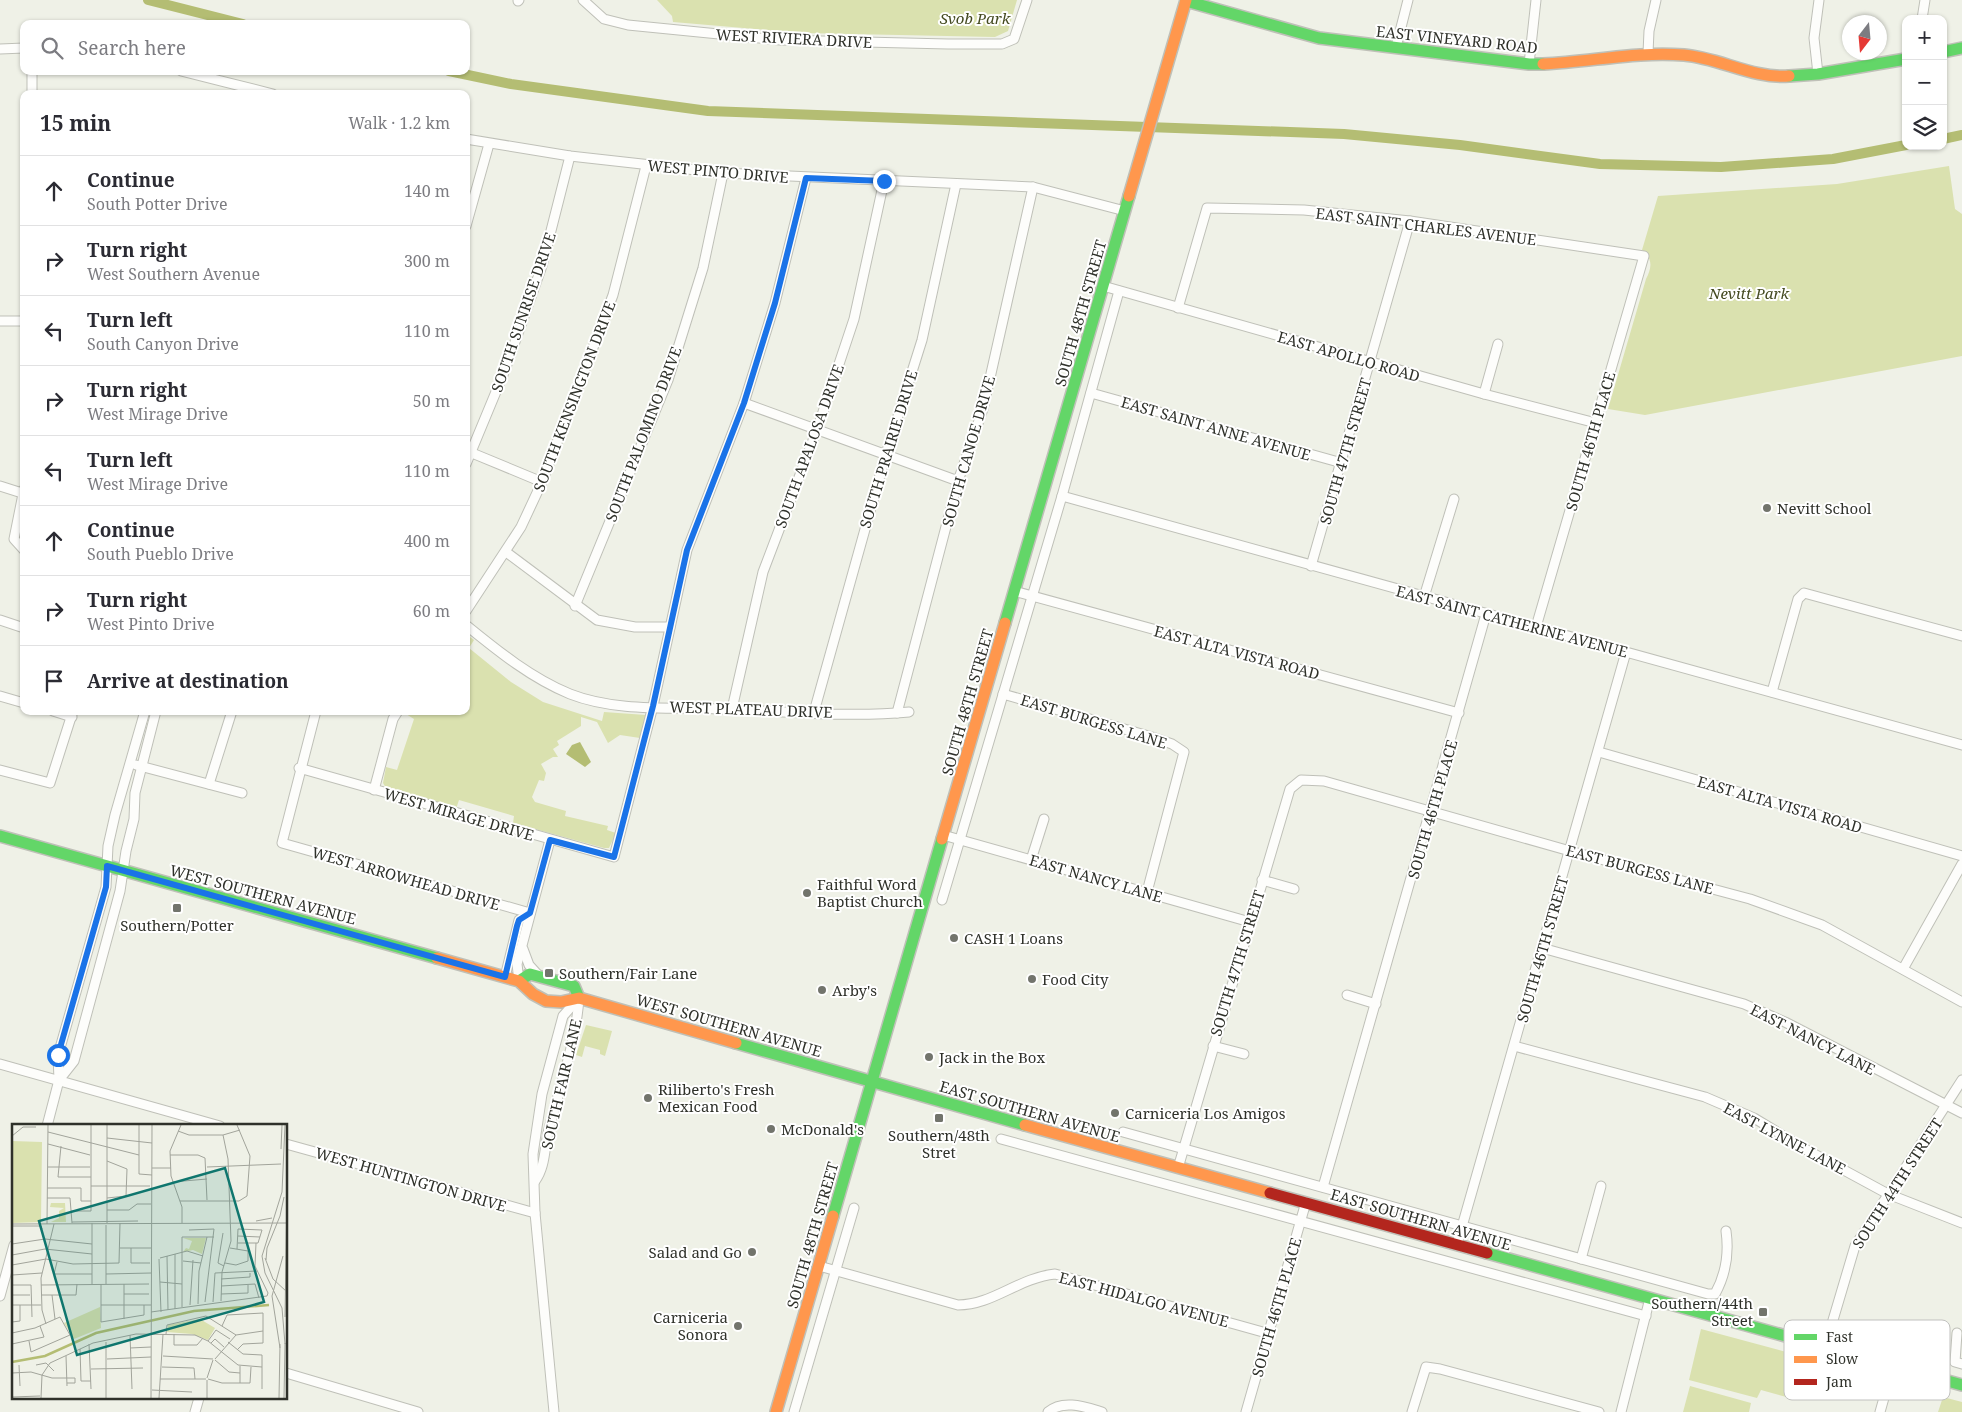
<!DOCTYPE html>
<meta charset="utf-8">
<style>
:root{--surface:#fff;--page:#f2f2f3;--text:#2b2b33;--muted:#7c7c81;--line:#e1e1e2}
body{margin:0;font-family:"Noto Serif",serif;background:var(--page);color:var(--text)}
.controls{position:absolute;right:15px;top:15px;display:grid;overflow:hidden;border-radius:10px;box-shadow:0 1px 4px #0004}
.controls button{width:45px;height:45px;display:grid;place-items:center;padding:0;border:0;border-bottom:1px solid var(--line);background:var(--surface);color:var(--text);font:25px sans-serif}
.compass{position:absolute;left:1842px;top:15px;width:45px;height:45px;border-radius:50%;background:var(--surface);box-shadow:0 1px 4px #0004;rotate:196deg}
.stop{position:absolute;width:15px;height:15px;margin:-11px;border:4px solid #1a73e8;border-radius:50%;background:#fff}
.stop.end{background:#1a73e8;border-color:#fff;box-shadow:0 1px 5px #0008}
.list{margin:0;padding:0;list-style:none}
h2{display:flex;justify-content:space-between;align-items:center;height:65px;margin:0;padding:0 20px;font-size:21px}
h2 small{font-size:16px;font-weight:400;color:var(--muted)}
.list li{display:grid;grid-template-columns:32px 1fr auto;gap:15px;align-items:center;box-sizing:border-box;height:70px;padding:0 20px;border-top:1px solid var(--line)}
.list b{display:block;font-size:19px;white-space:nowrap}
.list p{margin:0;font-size:16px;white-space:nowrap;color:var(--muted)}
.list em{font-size:16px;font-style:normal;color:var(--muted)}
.icon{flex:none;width:28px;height:28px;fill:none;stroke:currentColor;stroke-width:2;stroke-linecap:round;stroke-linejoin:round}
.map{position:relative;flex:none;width:1962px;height:1412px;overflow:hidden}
.search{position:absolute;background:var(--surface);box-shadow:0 1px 4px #0004;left:20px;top:20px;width:450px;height:55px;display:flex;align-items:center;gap:12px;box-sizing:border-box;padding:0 18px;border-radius:10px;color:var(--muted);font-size:19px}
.panel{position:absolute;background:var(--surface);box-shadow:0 1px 4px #0004;left:20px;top:90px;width:450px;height:625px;border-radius:10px}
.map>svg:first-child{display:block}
.green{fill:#dae1af}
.water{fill:#b4bd73}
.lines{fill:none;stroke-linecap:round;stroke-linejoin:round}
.canal{stroke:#b4bd73;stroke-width:10}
.street-casing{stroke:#bfc0b8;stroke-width:11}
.fast-casing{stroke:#bfc0b8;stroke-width:14}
.slow-casing{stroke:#bfc0b8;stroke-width:14}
.jam-casing{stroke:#bfc0b8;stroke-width:14}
.street{stroke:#fdfdfb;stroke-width:9}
.fast{stroke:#63d668;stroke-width:11}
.slow{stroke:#ff974d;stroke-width:11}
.jam{stroke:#b3261e;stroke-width:11}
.route{stroke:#1a73e8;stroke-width:6}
.poi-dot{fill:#72746c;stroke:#fff;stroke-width:2}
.labels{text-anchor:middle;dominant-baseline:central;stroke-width:4;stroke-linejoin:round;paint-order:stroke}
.park-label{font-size:15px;font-style:italic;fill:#444a20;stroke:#fff}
.street-label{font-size:15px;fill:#2f312a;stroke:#fff}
.poi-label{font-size:15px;fill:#2f312a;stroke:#fff;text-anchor:start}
.inset-river{fill:none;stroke:#b4bd73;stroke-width:2.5}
.inset-road{fill:none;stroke:#a2a49b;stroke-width:1}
.view{fill:#0f766e;fill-opacity:0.15;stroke:#0f766e;stroke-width:2.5}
.inset-edge{fill:none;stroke:#2f312a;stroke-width:2.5}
.key{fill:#fff;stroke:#c1c1bf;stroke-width:1}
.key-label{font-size:14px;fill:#2f312a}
</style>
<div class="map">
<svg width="1962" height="1412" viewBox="0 0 1962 1412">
<rect width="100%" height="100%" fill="#eff1e7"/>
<!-- green -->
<g class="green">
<polygon points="657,0 1017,0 1008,31 995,37 803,33 673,22 672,16"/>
<path d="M1949 166 1955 209 1962 214V356L1645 415 1608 409 1646 279C1652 267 1653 259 1642 250L1658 196 1837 184Z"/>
<polygon points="466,634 474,640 469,648 511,682 543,702 602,721 604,712 646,715 640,738 620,735 608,743 597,722 581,717 581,726 557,741 559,745 553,749 558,757 553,757 541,764 546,773 544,781 539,780 532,797 535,802 566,811 565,816 608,826 607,830 616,833 609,848 604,848 513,823 514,816 459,800 456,809 386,788 383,783 386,767 397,770 414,719 406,714 408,711 466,711"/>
<polygon points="586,1025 612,1031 605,1056 600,1054 600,1050 585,1046 582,1057 576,1055"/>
<polygon points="1701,1329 1801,1356 1803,1359 1790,1398 1761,1390 1757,1398 1689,1380"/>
<polygon points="1690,1386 1751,1403 1749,1412 1683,1412"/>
<polygon points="1943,1397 1962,1402 1962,1412 1938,1412"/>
</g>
<!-- water -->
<polygon class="water" points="580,742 591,762 585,767 566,754 572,745"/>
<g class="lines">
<!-- canal -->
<g class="canal">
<polyline points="148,0 243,24"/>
<polyline points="449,71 511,84 708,111 1344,134 1460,145 1600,164 1721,167 1833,159 1906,145"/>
<polyline points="1943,139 1962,135"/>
</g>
<defs>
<g id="street">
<polyline points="583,0 604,19 628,25 780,40 948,44 1002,44 1014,39 1027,0"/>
<polyline points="518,1 519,0"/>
<polyline points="1922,19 1925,0"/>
<polyline points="1396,47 1408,0"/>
<polyline points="0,49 24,48"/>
<polyline points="1648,53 1649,31 1656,0"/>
<polyline points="1529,64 1536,0"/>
<polyline points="181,71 273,94"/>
<polyline points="1818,74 1814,38 1819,0"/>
<polyline points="32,94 32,71"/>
<polyline points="466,139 570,156 723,173 1033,187 1125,211"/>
<polyline points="466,226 489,144"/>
<polyline points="1103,286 1484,394 1596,423"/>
<polyline points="1178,308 1207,208 1304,210 1410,221 1644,256 1536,627"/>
<polyline points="0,321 24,321"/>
<polyline points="1091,393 1342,463"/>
<polyline points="1484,394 1498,344"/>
<polyline points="744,403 958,481"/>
<polyline points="472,453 542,482"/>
<polyline points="466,464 505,370 542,266 570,156"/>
<polyline points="0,486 22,493"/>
<polyline points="24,489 14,539 24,550"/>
<polyline points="1062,496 1962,745"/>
<polyline points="506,552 597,620 635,627 670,627"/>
<polyline points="1311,566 1410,221"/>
<polyline points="1014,591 1459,713"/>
<polyline points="1424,597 1454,499"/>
<polyline points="575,606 668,380 703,268 723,173"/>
<polyline points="466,611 521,527 542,482 613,295 646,166"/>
<polyline points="0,620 24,628"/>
<path d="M466 625C498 651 531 678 570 694 616 712 670 707 720 709 782 711 847 718 909 712"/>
<polyline points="1772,692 1798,599 1804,593 1962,636"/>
<polyline points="1003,694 1152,737 1172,744 1184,752 1147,892"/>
<polyline points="0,696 24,703"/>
<polyline points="732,709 763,572 817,430 854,319 884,181"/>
<polyline points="53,711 72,717"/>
<polyline points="316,711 282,843 530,913"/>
<polyline points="814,712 886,454 922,340 956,184"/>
<polyline points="897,713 958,481 983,409 1033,187"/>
<polyline points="1599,752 1962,856"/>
<polyline points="136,765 242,793"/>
<polyline points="299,768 614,857 653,706 687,550 744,403 775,303 806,178"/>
<polyline points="0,770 50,783 73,711"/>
<polyline points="209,784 232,711"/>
<polyline points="374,790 393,719 398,711"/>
<polyline points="943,835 1250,922"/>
<polyline points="1031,860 1044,819"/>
<polyline points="1262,880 1294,889"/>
<polyline points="942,900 1062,496 1119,291"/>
<polyline points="1542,948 1744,1004 1785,1022 1962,1113"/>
<polyline points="523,949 529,965 539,976"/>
<polyline points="1903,969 1962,864"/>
<polyline points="505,977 519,920 530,913"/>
<polyline points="519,981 517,964 550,840"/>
<polyline points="1347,995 1376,1004"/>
<polyline points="1213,1046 1244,1054"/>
<polyline points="1514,1046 1705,1097 1754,1118 1805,1149 1888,1194 1962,1223"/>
<polyline points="0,1064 220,1126"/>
<polyline points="59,1080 74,1061 120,891 126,851 134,819 135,793 156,711"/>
<polyline points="47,1126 59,1080 58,1055 106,887 108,846 115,815 145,711"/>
<path d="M1123 1132 1708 1294H1715C1726 1274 1729 1252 1726 1231"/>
<polyline points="1001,1139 1646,1316"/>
<polyline points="286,1144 535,1213"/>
<polyline points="1178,1168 1290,789 1301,780 1324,781 1570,851 1750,899 1822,925 1962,1002"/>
<path d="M535 1181C546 1166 544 1147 549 1129 560 1086 576 1042 579 998"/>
<polyline points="1323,1187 1486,614"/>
<polyline points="1457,1244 1626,652"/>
<polyline points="1581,1259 1601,1186"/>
<path d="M819 1266 958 1305C993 1305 1018 1278 1055 1274L1270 1334"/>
<polyline points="0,1296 14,1245"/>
<polyline points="1957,1333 1955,1362 1962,1364"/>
<polyline points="1825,1347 1855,1246 1962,1080"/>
<polyline points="286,1373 418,1412"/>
<polyline points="195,1412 199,1398"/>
<polyline points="554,1412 535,1213 533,1154 542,1094 563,1016 579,998"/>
<polyline points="794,1412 854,1208"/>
<path d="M1048 1412C1063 1399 1085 1407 1102 1412"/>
<polyline points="1246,1412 1306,1202"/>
<polyline points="1412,1412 1426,1367 1440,1369 1599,1412"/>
<polyline points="1621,1412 1650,1298"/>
<polyline points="1880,1412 1893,1366"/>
</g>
<g id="fast">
<polyline points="1186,1 1319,38 1529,64 1543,64"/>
<polyline points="1943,52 1962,48"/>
<polyline points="1789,76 1818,74 1906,59"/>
<polyline points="1005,623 1129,196"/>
<polyline points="0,836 437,958"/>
<polyline points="519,981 530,974 574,986 579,998"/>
<polyline points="736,1043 1025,1125"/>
<polyline points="833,1216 942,839"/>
<polyline points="1487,1253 1962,1385"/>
</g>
<g id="slow">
<path d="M1543 64C1591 62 1637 51 1684 55 1720 58 1753 79 1789 76"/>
<polyline points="1129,196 1186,0"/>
<polyline points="942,839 1005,623"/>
<polyline points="437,958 519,981 533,994 546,1001 561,1002 579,998 736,1043"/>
<polyline points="1025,1125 1270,1193"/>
<polyline points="776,1412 833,1216"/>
</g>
<polyline id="jam" points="1270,1193 1487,1253"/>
</defs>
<!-- street casing -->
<use href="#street" class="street-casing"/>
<!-- fast casing -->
<use href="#fast" class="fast-casing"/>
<!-- slow casing -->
<use href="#slow" class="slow-casing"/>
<!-- jam casing -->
<use href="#jam" class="jam-casing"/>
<!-- street -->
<use href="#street" class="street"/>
<!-- fast -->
<use href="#fast" class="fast"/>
<!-- slow -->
<use href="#slow" class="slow"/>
<!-- jam -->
<use href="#jam" class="jam"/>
</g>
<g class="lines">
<!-- route -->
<polyline class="route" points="58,1055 106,887 107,866 505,977 517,926 519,920 530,913 550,840 614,857 653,706 687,550 744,403 775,303 806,178 884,181"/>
</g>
<!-- markers -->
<g class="poi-dot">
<circle cx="1767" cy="508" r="5"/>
<circle cx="807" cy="893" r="5"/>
<rect x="172" y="903" width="10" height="10" rx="2.5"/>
<circle cx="954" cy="938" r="5"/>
<rect x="544" y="968" width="10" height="10" rx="2.5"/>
<circle cx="1032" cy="979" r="5"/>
<circle cx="822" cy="990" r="5"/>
<circle cx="929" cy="1057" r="5"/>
<circle cx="648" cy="1098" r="5"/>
<circle cx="1115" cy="1113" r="5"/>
<rect x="934" y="1113" width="10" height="10" rx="2.5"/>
<circle cx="771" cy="1129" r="5"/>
<circle cx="752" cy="1252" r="5"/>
<rect x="1758" y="1307" width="10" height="10" rx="2.5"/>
<circle cx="738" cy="1326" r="5"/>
</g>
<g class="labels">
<!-- park labels -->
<g class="park-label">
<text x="975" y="18">Svob Park</text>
<text x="1749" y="293">Nevitt Park</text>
</g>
<!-- street labels -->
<g class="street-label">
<text transform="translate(794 38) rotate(3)">WEST RIVIERA DRIVE</text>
<text transform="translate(1457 39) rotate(6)">EAST VINEYARD ROAD</text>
<text transform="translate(718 171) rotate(5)">WEST PINTO DRIVE</text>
<text transform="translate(1426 226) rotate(7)">EAST SAINT CHARLES AVENUE</text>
<text transform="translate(523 312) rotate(-71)">SOUTH SUNRISE DRIVE</text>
<text transform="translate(1080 313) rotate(-74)">SOUTH 48TH STREET</text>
<text transform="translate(1349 356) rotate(16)">EAST APOLLO ROAD</text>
<text transform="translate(574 396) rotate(-69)">SOUTH KENSINGTON DRIVE</text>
<text transform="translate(1216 428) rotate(16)">EAST SAINT ANNE AVENUE</text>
<text transform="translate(643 434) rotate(-69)">SOUTH PALOMINO DRIVE</text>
<text transform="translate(1590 441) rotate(-74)">SOUTH 46TH PLACE</text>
<text transform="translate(809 446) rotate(-70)">SOUTH APALOSA DRIVE</text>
<text transform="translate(888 449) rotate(-73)">SOUTH PRAIRIE DRIVE</text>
<text transform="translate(968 451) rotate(-74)">SOUTH CANOE DRIVE</text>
<text transform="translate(1345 451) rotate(-74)">SOUTH 47TH STREET</text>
<text transform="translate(1512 621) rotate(15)">EAST SAINT CATHERINE AVENUE</text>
<text transform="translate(1237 652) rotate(15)">EAST ALTA VISTA ROAD</text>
<text transform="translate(967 702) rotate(-74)">SOUTH 48TH STREET</text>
<text transform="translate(751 709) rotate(2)">WEST PLATEAU DRIVE</text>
<text transform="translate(1094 721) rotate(17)">EAST BURGESS LANE</text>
<text transform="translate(1780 804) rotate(16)">EAST ALTA VISTA ROAD</text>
<text transform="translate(1432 809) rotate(-74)">SOUTH 46TH PLACE</text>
<text transform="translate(459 814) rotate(16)">WEST MIRAGE DRIVE</text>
<text transform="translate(1640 869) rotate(15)">EAST BURGESS LANE</text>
<text transform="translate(406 878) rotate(16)">WEST ARROWHEAD DRIVE</text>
<text transform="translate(1096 878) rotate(16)">EAST NANCY LANE</text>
<text transform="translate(263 894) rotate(15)">WEST SOUTHERN AVENUE</text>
<text transform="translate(1542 949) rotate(-74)">SOUTH 46TH STREET</text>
<text transform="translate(1237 963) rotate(-73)">SOUTH 47TH STREET</text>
<text transform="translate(729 1025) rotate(16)">WEST SOUTHERN AVENUE</text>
<text transform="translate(1813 1039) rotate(27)">EAST NANCY LANE</text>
<text transform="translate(561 1084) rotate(-77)">SOUTH FAIR LANE</text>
<text transform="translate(1030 1111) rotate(16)">EAST SOUTHERN AVENUE</text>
<text transform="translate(1785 1138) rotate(28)">EAST LYNNE LANE</text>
<text transform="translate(411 1179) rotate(16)">WEST HUNTINGTON DRIVE</text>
<text transform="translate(1897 1183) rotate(-57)">SOUTH 44TH STREET</text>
<text transform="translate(1421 1219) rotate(16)">EAST SOUTHERN AVENUE</text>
<text transform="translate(812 1235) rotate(-74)">SOUTH 48TH STREET</text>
<text transform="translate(1144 1299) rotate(15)">EAST HIDALGO AVENUE</text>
<text transform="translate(1276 1307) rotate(-74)">SOUTH 46TH PLACE</text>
</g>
<!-- poi labels -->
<g class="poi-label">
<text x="1777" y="508">Nevitt School</text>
<text x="817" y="884">Faithful Word<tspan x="817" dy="17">Baptist Church</tspan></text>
<text x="177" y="925" text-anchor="middle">Southern/Potter</text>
<text x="964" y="938">CASH 1 Loans</text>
<text x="559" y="973">Southern/Fair Lane</text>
<text x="1042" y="979">Food City</text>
<text x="832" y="990">Arby's</text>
<text x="939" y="1057">Jack in the Box</text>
<text x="658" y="1089">Riliberto's Fresh<tspan x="658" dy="17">Mexican Food</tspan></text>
<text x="1125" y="1113">Carniceria Los Amigos</text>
<text x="781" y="1129">McDonald's</text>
<text x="939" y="1135" text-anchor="middle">Southern/48th<tspan x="939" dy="17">Stret</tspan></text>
<text x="742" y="1252" text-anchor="end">Salad and Go</text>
<text x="1753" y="1303" text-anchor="end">Southern/44th<tspan x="1753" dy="17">Street</tspan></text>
<text x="728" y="1317" text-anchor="end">Carniceria<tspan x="728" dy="17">Sonora</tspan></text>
</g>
</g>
<!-- overview -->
<g transform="translate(12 1124)">
<rect width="275" height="275" fill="#eff1e7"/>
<path d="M0 17 30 18 29 98 0 99ZM39 79H53L54 98H39L47 94V87L52 84 38 83ZM194 114 190 130 181 126 171 128 174 124 177 125 180 117 171 114ZM88 183 89 204 62 215 52 199ZM188 195 203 204 196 216 180 210 155 208 156 201Z" fill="#dae1af"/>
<path class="inset-river" d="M0 238 33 232 84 209 182 187 257 181"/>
<path class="inset-road" d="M127 1V50L140 51M169 1 158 27 159 52 170 83V99M166 7 177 11H211L228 6M36 8 127 31M0 12 11 3H24M95 14 140 19M36 20 78 31M49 22 46 53H79M269 25 270 1M158 31H186L193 34 195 76M36 43H78M195 43 269 40M140 44H159M160 58 195 55M79 62H138M35 64H69V77H79M35 74H58L60 99M95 74 114 72 115 45 95 37M168 77H227L235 72 238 32 225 1M95 86H117L125 80H139M59 87H79V1M244 97 260 94M60 98 126 97M80 99V160M95 99V1M0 100 275 99M35 100 36 1M94 101V160M0 102H29L30 105M177 106 202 105 193 178M211 109 206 139 212 142M226 112 248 113M0 120 33 115 80 120M108 124H139M119 124V139H138M225 125 226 105 250 106 246 119H226M0 131 33 125 80 130M155 132 156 186M148 134 175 127 191 132M253 134 261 155 275 168M147 135 149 188M254 136 255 124 268 92 272 73M171 137 189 139M45 138 42 150H80M213 139 224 141 236 137V127L218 124M0 141 34 135 61 140 107 139 108 99M94 150 139 149M0 151 30 149M209 155 238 153V149M148 158 170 160M89 160V198L132 191V181M112 160V195M0 161H19L20 193M29 161 137 160M209 162 243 160 247 174M112 170H137M209 170 236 169V161M0 171H18M29 171H64L65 160M40 171 43 195M209 177 210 148 219 117 216 35 211 11M201 178 203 149 245 147M186 180 187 147 195 113M0 181H29M89 181H139M178 181 181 136M170 183V113H202M163 185V130M139 188 255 172 256 169 243 142 244 119M273 193 275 71M0 198 8 197V181M34 200 30 186 29 154 42 100M210 202 215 191 251 189V219L231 220 225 226M0 209 23 204 48 193 58 211 19 228 17 217M154 210 155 201 194 192 224 211M162 210V221H185L191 214M118 211 120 265M196 217 204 206 218 215M94 218V274M216 218 231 230 250 231V265M199 219 203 215 212 223M0 220 32 213 28 202M77 220 79 265M273 220 270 184 253 149 250 132 270 68 273 1M118 224 139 223M268 224 260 172 271 132M68 225 69 257H79M54 232 55 262M151 232 201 235M95 235 139 233M203 235 224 211 251 207M203 236 217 248 228 249M7 241 8 262M24 241 34 239 42 247M150 243 182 244 183 255M79 245 131 244M0 249 19 248 40 254H63V259H55M195 254 201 236M148 255H194M196 255 210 259H238L239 243M228 259V242M140 266 180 268M0 273 28 272M29 274 30 251 38 239 81 219 124 210 183 211 196 217 226 241 250 243M139 274 140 1M147 274 151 210M195 274V256M267 274 268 220M272 274 273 219"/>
<path class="view" d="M213 44 252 178 65 231 27 97Z"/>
<rect width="275" height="275" class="inset-edge"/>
</g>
<!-- legend -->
<rect x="1784" y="1320" width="166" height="80" rx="8" class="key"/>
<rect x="1794" y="1334" width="23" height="6" fill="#63d668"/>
<rect x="1794" y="1356" width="23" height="7" fill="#ff974d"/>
<rect x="1794" y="1379" width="23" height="6" fill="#b3261e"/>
<g class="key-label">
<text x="1826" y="1342">Fast</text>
<text x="1826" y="1364">Slow</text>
<text x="1826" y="1387">Jam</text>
</g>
</svg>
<div class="controls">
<button>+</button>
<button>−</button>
<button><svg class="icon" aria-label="layers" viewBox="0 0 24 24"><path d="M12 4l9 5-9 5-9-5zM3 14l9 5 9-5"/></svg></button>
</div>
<svg class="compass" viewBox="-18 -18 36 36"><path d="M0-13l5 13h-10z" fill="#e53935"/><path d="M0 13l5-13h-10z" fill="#7c7c81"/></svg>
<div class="stop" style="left:58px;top:1055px"></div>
<div class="stop end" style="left:884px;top:181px"></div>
<div class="search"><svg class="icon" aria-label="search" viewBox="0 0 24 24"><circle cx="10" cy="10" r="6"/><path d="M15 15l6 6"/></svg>Search here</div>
<section class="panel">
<h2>15 min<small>Walk · 1.2 km</small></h2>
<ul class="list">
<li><svg class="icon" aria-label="ahead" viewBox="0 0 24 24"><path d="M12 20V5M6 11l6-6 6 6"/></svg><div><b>Continue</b><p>South Potter Drive</p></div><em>140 m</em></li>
<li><svg class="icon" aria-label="right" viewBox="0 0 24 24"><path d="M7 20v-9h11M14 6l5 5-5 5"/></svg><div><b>Turn right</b><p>West Southern Avenue</p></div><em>300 m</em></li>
<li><svg class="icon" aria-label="left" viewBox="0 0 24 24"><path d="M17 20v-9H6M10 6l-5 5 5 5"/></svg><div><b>Turn left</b><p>South Canyon Drive</p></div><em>110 m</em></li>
<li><svg class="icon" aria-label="right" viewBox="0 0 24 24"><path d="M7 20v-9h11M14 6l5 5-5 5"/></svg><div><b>Turn right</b><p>West Mirage Drive</p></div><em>50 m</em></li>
<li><svg class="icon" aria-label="left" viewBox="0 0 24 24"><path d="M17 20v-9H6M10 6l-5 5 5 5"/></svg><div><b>Turn left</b><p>West Mirage Drive</p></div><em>110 m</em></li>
<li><svg class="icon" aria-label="ahead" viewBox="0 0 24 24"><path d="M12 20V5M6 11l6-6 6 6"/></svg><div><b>Continue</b><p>South Pueblo Drive</p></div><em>400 m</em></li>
<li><svg class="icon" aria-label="right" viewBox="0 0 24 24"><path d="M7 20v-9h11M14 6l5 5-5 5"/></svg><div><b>Turn right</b><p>West Pinto Drive</p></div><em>60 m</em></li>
<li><svg class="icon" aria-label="arrive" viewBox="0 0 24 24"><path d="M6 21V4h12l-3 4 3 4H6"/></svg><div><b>Arrive at destination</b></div></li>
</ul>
</section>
</div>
